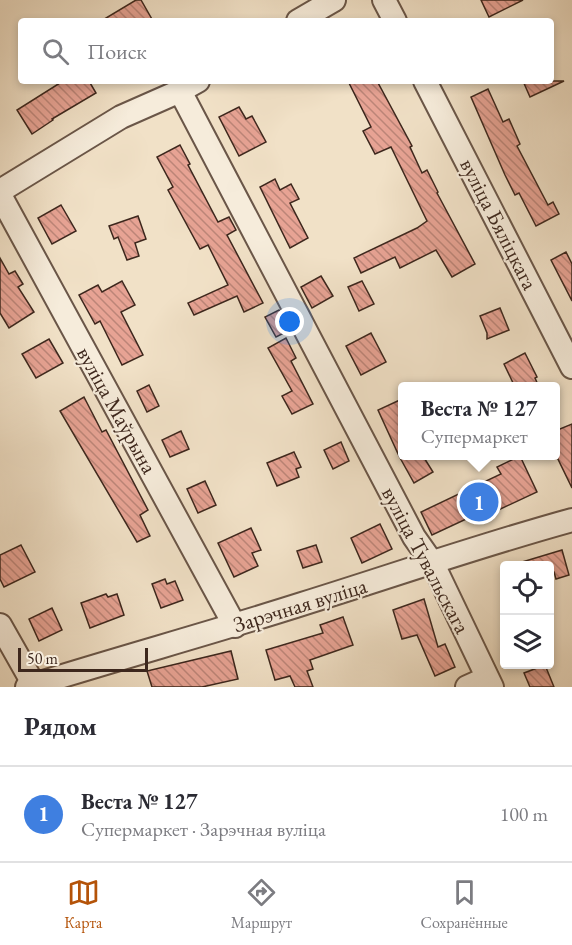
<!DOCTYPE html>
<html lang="ru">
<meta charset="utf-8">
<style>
:root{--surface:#fff;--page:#f2f2f3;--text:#2b2b33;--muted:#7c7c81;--line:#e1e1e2;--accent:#b45309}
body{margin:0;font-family:"EB Garamond",serif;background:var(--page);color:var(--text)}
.controls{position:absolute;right:18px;bottom:18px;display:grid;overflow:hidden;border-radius:6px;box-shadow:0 3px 9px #0003}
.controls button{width:54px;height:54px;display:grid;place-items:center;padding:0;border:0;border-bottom:2px solid var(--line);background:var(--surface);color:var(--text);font:30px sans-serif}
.scale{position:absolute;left:18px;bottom:15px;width:130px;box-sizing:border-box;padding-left:6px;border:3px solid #3d271d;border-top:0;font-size:16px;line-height:21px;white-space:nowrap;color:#3d271d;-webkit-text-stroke:4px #f6ecdb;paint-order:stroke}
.you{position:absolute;left:290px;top:322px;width:21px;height:21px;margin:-15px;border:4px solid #fff;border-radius:50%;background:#1a73e8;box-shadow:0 0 0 9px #1a73e833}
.badge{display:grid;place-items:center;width:39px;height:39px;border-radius:50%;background:var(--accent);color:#fff;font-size:20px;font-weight:700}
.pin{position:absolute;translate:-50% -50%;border:3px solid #fff;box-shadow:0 2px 6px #0006}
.popup{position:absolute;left:398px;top:382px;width:162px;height:78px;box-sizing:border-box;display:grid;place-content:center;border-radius:6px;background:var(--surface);filter:drop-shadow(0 2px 4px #0005);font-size:20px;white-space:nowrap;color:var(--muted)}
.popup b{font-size:22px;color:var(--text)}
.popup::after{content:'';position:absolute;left:50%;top:100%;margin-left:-12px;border:12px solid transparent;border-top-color:var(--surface)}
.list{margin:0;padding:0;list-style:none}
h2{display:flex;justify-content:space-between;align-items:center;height:78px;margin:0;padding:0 24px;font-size:26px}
h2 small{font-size:20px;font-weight:400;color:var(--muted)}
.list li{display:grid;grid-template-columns:39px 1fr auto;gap:18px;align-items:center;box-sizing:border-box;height:96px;padding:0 24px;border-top:2px solid var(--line)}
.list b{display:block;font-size:22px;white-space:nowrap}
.list p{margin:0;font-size:20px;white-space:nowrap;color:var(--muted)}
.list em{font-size:20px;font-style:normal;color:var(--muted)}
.icon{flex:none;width:33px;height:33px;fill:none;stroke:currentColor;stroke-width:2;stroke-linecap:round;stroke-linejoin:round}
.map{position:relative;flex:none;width:572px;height:687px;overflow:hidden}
.search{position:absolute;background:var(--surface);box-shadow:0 3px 9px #0003;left:18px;right:18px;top:18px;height:66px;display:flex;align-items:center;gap:15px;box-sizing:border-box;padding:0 21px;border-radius:6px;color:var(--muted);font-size:22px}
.sheet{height:174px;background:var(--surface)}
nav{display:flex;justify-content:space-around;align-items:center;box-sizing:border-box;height:84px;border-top:2px solid var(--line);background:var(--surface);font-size:16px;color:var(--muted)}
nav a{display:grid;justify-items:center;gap:3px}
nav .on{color:var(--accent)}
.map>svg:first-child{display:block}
.building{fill:url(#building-back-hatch);stroke:#3d271d;stroke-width:1.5}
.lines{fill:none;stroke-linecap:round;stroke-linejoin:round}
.minor-casing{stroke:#6a5648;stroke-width:26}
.minor{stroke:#f6ecdb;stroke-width:22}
.labels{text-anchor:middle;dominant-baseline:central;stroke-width:4.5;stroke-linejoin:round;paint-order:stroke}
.street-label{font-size:22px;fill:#3d271d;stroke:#f6ecdb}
</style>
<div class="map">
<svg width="572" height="687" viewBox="0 0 572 687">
<defs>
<pattern id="building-back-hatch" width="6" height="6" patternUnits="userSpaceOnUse" patternTransform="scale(1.5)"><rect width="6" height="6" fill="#e7a394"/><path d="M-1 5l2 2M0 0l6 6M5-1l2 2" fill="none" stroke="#bc8578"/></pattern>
</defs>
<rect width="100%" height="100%" fill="#f1e1c7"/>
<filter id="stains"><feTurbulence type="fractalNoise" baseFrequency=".00333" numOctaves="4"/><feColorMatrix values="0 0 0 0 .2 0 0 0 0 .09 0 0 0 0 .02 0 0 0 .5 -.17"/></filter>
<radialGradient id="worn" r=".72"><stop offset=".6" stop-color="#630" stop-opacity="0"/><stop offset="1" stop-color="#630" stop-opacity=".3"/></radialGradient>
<!-- building -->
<g class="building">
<polygon points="136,0 141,0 153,21 101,21"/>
<polygon points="481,0 523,0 489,17"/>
<polygon points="63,81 89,81 96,93 52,119 53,120 32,134 17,110"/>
<polygon points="348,81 377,81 412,146 410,147 422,173 427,170 438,192 437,193 475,264 452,277 436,250 400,268 395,257 361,273 354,258 417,228 427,221 391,147 375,154 363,131 371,127"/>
<polygon points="523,81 564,81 530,97"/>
<polygon points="488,89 503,122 509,119 520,144 517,146 548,205 553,202 559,214 536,226 519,193 515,195 505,175 471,97"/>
<polygon points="239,107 246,119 252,116 266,142 239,156 219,117"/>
<polygon points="180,145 190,164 188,165 218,222 229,217 236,230 227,235 263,303 244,312 237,296 194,315 188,303 228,285 208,245 200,249 168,190 173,187 157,157"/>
<polygon points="275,179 280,190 291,184 299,199 290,203 308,238 290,248 260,187"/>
<polygon points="61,205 76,231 52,244 38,218"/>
<polygon points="138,216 146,239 135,243 139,256 127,260 118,237 114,239 109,226"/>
<polygon points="566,252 572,264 572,301 551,260"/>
<polygon points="0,258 9,274 15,271 23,284 18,287 34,312 9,328 0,313"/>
<polygon points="321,276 333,296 312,308 301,287"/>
<polygon points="122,281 135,305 121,312 143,355 122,365 100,321 95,324 79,295 98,285 102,292"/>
<polygon points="362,281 374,304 359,311 348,287"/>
<polygon points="500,308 509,330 487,339 487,333 480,316"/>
<polygon points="279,310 290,330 276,337 265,317"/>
<polygon points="371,333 386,362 361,375 346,346"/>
<polygon points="286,338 296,358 291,361 313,404 292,414 282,396 292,391 268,348"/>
<polygon points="49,339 63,363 36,378 22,354"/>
<polygon points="525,353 537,377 535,378 539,387 515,387 504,364"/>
<polygon points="149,385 159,406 147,412 137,391"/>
<polygon points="84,397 102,432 106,430 148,510 140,515 150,536 137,542 60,411"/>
<polygon points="402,399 402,456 423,456 433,472 414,483 399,456 378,410"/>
<polygon points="572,424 572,488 555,453 555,431"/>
<polygon points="181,431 189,449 170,457 162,440"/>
<polygon points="341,442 349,461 333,469 324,450"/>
<polygon points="294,452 301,467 296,469 299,477 277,486 267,463"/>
<polygon points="520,456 537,492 481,518 479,513 432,535 421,512 501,474 497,467"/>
<polygon points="205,481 216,505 198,513 187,489"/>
<polygon points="380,524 392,549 362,563 351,538"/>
<polygon points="251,528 261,550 252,553 258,566 234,577 218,543"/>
<polygon points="21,545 35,572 4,587 0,579 0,555"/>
<polygon points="316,545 322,562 303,568 297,551"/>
<polygon points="562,550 569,575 556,579 554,572 549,573 549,566 523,566 522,562"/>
<polygon points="165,579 167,584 175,581 183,600 161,608 152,584"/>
<polygon points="106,594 108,597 117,594 124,615 90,628 81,603"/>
<polygon points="424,599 438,647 445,644 455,667 435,676 417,635 402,639 393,610"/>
<polygon points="52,608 62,630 39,641 29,619"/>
<polygon points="343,617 353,645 310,660 313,669 307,671 313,687 295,687 290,676 275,680 266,650 323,633 320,625"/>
<polygon points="231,651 238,679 202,687 152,687 147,671"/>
<polygon points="545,665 554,687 530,687 524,673"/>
</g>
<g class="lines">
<defs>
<g id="minor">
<polyline points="384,0 395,21"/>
<polyline points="298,21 334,0"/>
<polyline points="425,81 572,367"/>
<polyline points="180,91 414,537 433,564 492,687"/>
<polyline points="0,191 121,117 180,91 198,81"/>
<polyline points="0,195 235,626"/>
<polyline points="0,625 34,685"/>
<path d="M27 687C119 658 211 633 302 604 392 576 481 545 572 520"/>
<polyline points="467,687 487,678"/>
</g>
</defs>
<!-- minor casing -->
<use href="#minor" class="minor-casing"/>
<!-- minor -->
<use href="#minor" class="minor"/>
</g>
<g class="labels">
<!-- street labels -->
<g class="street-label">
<text transform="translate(499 224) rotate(63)">вуліца Бяліцкага</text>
<text transform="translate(117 410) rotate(61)">вуліца Маўрына</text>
<text transform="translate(426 560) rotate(62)">вуліца Тувальскага</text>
<text transform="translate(300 605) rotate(-17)">Зарэчная вуліца</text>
</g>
</g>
<rect width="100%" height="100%" filter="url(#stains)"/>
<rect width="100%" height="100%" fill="url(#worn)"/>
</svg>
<div class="controls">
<button><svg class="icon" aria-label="locate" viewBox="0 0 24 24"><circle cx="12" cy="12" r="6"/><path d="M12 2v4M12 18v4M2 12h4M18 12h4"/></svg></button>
<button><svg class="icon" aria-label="layers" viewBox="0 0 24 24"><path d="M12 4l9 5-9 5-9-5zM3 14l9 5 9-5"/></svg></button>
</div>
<div class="scale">50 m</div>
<div class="you"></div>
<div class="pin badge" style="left:479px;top:502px;background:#3f7fe0">1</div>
<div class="popup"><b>Веста № 127</b>Супермаркет</div>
<div class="search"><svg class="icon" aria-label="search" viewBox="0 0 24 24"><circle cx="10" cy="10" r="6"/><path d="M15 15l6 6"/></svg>Поиск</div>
</div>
<section class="sheet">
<h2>Рядом<small></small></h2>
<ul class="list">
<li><span class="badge" style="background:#3f7fe0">1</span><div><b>Веста № 127</b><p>Супермаркет · Зарэчная вуліца</p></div><em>100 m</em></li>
</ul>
</section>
<nav>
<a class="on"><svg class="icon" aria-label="map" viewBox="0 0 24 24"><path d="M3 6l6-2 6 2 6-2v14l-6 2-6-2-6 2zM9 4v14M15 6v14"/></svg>Карта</a>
<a><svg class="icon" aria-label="directions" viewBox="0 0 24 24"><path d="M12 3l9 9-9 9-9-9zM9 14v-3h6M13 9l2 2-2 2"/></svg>Маршрут</a>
<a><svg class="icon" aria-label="saved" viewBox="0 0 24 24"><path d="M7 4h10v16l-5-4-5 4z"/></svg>Сохранённые</a>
</nav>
